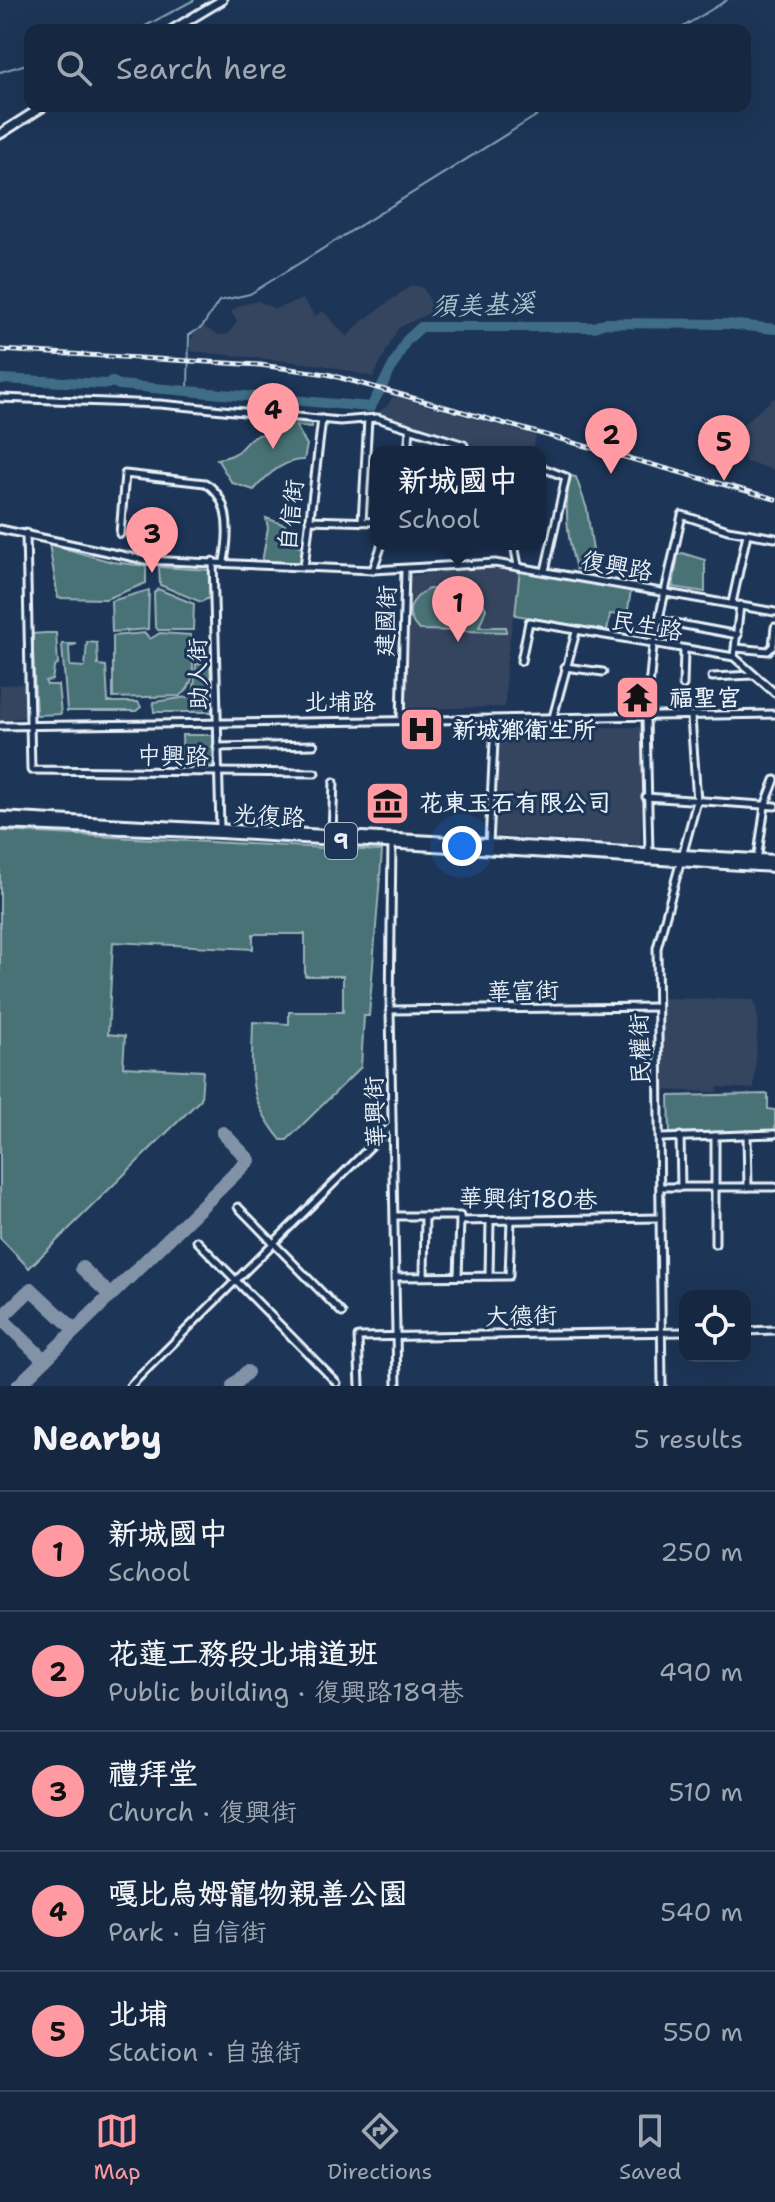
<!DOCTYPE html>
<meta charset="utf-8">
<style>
:root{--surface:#162841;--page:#23344c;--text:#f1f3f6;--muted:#9ea6b1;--line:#35445a;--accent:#ff9aa2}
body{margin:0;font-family:"Shantell Sans","LXGW WenKai TC",sans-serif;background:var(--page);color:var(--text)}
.controls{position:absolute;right:24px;bottom:24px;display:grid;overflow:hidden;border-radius:16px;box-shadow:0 8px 32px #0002}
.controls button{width:72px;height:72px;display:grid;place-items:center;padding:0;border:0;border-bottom:2px solid var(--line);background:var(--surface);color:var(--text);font:40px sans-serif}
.you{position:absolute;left:462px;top:846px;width:28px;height:28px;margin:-20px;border:6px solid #fff;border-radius:50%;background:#1a73e8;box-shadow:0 0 0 12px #1a73e833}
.badge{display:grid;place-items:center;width:52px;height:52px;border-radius:50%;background:var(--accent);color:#111;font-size:26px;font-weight:700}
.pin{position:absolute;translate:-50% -66px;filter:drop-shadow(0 2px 4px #0008)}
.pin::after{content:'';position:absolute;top:42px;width:28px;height:24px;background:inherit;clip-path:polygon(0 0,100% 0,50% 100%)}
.popup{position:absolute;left:370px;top:446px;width:176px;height:104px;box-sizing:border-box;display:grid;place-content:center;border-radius:16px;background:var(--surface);filter:drop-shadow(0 2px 6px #0005);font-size:26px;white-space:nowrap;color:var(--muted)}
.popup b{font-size:30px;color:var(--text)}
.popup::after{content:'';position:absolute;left:50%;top:100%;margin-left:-16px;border:16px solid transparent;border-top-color:var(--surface)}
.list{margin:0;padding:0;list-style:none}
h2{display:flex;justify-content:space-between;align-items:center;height:104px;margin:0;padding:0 32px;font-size:34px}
h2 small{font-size:26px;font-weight:400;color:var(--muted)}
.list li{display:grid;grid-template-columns:52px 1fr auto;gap:24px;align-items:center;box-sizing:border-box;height:120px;padding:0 32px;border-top:2px solid var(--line)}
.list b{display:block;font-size:30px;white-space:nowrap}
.list p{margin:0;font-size:26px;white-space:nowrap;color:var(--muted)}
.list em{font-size:26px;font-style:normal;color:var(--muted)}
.icon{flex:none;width:44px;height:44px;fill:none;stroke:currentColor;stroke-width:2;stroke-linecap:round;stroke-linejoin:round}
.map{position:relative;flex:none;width:775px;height:1386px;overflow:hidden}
.search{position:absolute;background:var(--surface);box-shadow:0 8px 32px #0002;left:24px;right:24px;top:24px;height:88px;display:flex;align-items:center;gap:20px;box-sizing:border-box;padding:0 28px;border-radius:16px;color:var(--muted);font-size:30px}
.sheet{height:704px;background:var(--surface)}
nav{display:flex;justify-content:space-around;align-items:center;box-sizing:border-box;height:112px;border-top:2px solid var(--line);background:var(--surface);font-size:22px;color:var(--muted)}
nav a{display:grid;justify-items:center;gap:4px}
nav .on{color:var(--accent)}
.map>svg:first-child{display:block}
.built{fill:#344461}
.green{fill:#4a7276;stroke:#99b2b7;stroke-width:2}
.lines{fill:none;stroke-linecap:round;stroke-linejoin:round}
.stream{stroke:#84a2b4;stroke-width:2}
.river{stroke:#416d86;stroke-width:10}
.taxiway{stroke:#8293a8;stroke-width:14}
.street-casing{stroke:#e8f1f8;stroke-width:11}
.secondary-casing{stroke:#e8f1f8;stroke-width:13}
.primary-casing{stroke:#e8f1f8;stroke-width:14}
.street{stroke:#1d3557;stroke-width:5}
.secondary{stroke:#1d3557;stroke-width:7}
.primary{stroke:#1d3557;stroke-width:8}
.rail-casing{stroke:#e8f1f8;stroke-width:5}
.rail{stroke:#1d3557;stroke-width:2;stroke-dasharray:6;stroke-linecap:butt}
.labels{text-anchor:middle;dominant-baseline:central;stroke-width:6;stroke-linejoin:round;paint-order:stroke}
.shield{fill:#1d3557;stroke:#abb9c8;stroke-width:2}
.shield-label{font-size:22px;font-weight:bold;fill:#e8f1f8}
.street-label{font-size:24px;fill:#e8f1f8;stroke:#1d3557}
.poi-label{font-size:24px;font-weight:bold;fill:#e8f1f8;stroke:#1d3557;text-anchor:start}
.water-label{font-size:26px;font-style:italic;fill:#aec3d0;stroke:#1d3557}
</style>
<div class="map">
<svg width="775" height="1386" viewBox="0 0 775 1386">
<rect width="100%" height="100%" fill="#1d3557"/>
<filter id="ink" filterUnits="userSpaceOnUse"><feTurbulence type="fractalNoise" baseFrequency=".0125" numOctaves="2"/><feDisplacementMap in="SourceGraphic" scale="16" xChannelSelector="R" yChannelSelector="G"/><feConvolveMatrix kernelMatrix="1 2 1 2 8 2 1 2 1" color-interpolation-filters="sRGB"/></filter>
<g filter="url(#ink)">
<!-- built -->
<g class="built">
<polygon points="412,285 423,288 434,308 432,312 398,328 373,377 323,365 191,351 191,339 195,333 204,327 219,335 229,334 237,321 231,312 238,306 258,301 275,309 303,299 315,316 323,311 347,337 361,322"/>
<polygon points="393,396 536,436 532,452 470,452 470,443 374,415 387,406"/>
<polygon points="775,397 775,470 746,462 735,431"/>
<polygon points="490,566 520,569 506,666 505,707 403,709 409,576"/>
<polygon points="26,684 28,717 0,720 0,685"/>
<polygon points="643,727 641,845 494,836 499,728"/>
<polygon points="653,998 754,1000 758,1018 754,1089 718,1087 717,1092 655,1090"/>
</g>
<!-- green -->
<g class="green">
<path d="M271 416 311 420 312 427 296 426 307 445 304 460C285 459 266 476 254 490L232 483 217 459C223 458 233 456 237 452 249 442 248 435 266 434Z"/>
<path d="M571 476 576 477 587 509 596 572 576 569C568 540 563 504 571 476Z"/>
<polygon points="266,518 285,525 284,536 302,548 301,562 262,562 268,528"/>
<polygon points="49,544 112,562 146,566 146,583 106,599 58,598"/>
<polygon points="682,553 705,560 705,592 673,587 678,555"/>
<polygon points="159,567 211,570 211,597 201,602 160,585"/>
<polygon points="520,569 631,590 627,616 610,614 607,631 515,615"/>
<polygon points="158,589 194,604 193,630 158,630 155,626 154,593"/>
<path d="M428 589 477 591 486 609 479 627H506V632L419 630C403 614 409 600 428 589Z"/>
<polygon points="149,590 148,629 112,632 111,601"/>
<polygon points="46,633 56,633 58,664 54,668 52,680 45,681 47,685 58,685 61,714 36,715 32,634"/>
<path d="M145 633 150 639 160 633 191 635C192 654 199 685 180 696L113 698V636Z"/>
<polygon points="87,642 97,643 98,665 106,666 108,702 138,702 141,707 136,711 67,711 62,644 77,644 69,646 70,666 85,667"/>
<polygon points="196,664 210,664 212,712 154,712 153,702 188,697 194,690"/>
<polygon points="182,735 213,735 215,763 212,767 183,767"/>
<path d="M0 831 382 851 369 1016H364L361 1067 287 1140H281C245 1095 252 1077 253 1022L289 1024V1012H343V976H305V934H253V949L113 942 108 1034 125 1036 123 1067 203 1071 201 1099 29 1268 0 1238Z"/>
<polygon points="768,1094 768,1109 775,1110 775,1130 670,1133 669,1096"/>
</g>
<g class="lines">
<!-- stream -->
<g class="stream">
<polyline points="138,30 194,0"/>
<polyline points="678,30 727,0"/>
<polyline points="0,72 30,63"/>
<polyline points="188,391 189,335 202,327 219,301 250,294 552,106"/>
</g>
<!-- river -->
<polyline class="river" points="0,379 108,384 111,381 119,385 371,407 406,341 421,327 594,327 605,323 727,324 775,329"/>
<!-- taxiway -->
<g class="taxiway">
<polyline points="82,1268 110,1295"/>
<polyline points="44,1360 1,1318 31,1289 75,1330"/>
<polyline points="18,1386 249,1160 223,1133"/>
<polyline points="233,1386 247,1372"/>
</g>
<defs>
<g id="street">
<polyline points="0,398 160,404 340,421 377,418 464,445 466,452"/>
<polyline points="408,452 410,430"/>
<polyline points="540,467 566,477 545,571"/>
<polyline points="309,520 376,522"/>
<polyline points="362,522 368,419"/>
<polyline points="0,529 145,560 373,570 495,563 775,612"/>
<polyline points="26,533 31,770 315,773"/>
<path d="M120 534 125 474 205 483C232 499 229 535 224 561"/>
<polyline points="514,544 518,566"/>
<polyline points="213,561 220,828"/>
<polyline points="456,565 457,544"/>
<polyline points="304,567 322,419"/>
<polyline points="373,570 382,544"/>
<polyline points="732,603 747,534"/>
<polyline points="658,620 738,635"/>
<polyline points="736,648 768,651 773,646 775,627"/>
<polyline points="734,657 740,605"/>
<polyline points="521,661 529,622 734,657 775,693"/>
<polyline points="565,667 603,672"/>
<polyline points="712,677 753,675"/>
<polyline points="683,685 684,651"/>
<polyline points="401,720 405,570"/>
<polyline points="552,721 576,632"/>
<path d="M0 726C258 722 517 720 775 714"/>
<polyline points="217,747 314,745"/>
<polyline points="646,797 775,806"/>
<polyline points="332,833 334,782"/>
<polyline points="392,842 390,1010 397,1386"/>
<polyline points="489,844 495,721"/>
<polyline points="649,854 646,719 653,646 682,515 728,530 775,538"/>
<polyline points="757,861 765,806 775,780"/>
<polyline points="390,1010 657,1007"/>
<polyline points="747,1135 748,1187"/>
<polyline points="680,1136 681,1187"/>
<polyline points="715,1136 715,1244"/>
<polyline points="661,1138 775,1134"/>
<polyline points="662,1187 775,1187"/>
<polyline points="238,1207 342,1313"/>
<polyline points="395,1216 460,1216 460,1221 660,1218"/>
<polyline points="197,1241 337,1383"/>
<polyline points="424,1276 425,1216"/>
<polyline points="458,1276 460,1221"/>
<polyline points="489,1276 490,1221"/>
<polyline points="396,1277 509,1276 511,1220"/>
<polyline points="745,1331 775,1330"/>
<polyline points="130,1386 392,1125"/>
<polyline points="360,1386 358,1337 685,1332"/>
<polyline points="662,1386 657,948 697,801 691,717"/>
</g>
<g id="secondary">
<polyline points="172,30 222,0"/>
<polyline points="0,134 44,106"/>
</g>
<g id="primary">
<polyline points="0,817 775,860"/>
<polyline points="0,824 220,833 775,867"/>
</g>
</defs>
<!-- street casing -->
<use href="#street" class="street-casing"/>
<!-- secondary casing -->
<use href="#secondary" class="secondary-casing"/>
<!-- primary casing -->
<use href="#primary" class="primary-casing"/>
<!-- street -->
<use href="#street" class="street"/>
<!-- secondary -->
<use href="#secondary" class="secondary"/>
<!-- primary -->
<use href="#primary" class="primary"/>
<defs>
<polyline id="rail" points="0,350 260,365 327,374 775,499"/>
</defs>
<!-- rail casing -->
<use href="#rail" class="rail-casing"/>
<!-- rail -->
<use href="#rail" class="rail"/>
</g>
</g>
<!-- icons -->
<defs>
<symbol id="temple-square" viewBox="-11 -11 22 22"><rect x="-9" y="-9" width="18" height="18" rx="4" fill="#ff9aa2" stroke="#1d3557"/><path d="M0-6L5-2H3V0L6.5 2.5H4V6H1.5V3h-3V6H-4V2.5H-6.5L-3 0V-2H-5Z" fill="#111"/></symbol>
<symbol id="hospital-square" viewBox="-11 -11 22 22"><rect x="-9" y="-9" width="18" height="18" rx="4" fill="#ff9aa2" stroke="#1d3557"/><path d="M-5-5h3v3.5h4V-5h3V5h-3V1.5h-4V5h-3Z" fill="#111"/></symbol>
<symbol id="museum-square" viewBox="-11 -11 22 22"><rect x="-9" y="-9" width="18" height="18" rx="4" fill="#ff9aa2" stroke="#1d3557"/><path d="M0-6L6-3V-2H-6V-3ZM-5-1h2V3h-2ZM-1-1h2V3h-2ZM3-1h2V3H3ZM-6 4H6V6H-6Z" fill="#111"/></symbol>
</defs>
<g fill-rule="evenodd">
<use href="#temple-square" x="612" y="672" width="51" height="51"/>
<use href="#hospital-square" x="396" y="704" width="51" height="51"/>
<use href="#museum-square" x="362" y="778" width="51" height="51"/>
</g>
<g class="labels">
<!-- shield labels -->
<rect class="shield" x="325" y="823" width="32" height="36" rx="6"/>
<g class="shield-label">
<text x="341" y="841">9</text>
</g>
<!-- street labels -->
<g class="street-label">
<text transform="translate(291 515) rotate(-84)">自信街</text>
<text transform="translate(617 566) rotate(10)">復興路</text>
<text transform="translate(386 621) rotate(-88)">建國街</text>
<text transform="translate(647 626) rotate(10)">民生路</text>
<text transform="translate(198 674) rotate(-91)">助人街</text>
<text x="340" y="702">北埔路</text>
<text transform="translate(173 756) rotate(1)">中興路</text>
<text transform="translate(269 816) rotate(4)">光復路</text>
<text transform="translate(523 991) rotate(-1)">華富街</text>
<text transform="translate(640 1049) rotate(-92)">民權街</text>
<text transform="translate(375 1112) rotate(-92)">華興街</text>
<text transform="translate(528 1199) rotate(1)">華興街180巷</text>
<text transform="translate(521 1316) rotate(-1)">大德街</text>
</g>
<!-- poi labels -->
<g class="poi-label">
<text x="669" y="698">福聖宮</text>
<text x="452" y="730">新城鄉衛生所</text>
<text x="419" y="803">花東玉石有限公司</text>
</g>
<!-- water labels -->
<g class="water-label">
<text transform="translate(483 304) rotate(-2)">須美基溪</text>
</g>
</g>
</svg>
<div class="controls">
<button><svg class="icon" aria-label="locate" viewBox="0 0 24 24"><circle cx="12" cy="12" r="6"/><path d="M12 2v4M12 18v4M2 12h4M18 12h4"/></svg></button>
</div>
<div class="you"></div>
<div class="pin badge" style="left:458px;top:642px">1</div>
<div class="popup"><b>新城國中</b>School</div>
<div class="pin badge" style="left:611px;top:474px">2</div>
<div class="pin badge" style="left:152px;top:573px">3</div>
<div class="pin badge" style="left:273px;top:449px">4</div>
<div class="pin badge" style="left:724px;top:481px">5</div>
<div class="search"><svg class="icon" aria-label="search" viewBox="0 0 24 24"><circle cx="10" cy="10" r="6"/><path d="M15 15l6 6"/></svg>Search here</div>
</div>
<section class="sheet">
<h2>Nearby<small>5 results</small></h2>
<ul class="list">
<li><span class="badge">1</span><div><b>新城國中</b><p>School</p></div><em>250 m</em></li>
<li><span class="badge">2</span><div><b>花蓮工務段北埔道班</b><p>Public building · 復興路189巷</p></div><em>490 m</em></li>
<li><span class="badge">3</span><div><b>禮拜堂</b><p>Church · 復興街</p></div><em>510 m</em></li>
<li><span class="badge">4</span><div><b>嘎比烏姆寵物親善公園</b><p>Park · 自信街</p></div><em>540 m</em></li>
<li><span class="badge">5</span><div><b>北埔</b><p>Station · 自強街</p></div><em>550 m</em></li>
</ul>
</section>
<nav>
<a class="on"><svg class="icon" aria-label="map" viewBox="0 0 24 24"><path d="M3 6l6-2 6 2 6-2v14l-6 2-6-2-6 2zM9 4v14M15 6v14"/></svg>Map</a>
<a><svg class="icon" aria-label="directions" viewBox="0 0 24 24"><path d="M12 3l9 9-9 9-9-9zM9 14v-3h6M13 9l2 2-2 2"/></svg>Directions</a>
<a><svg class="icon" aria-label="saved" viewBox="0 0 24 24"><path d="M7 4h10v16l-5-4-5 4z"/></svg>Saved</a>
</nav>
